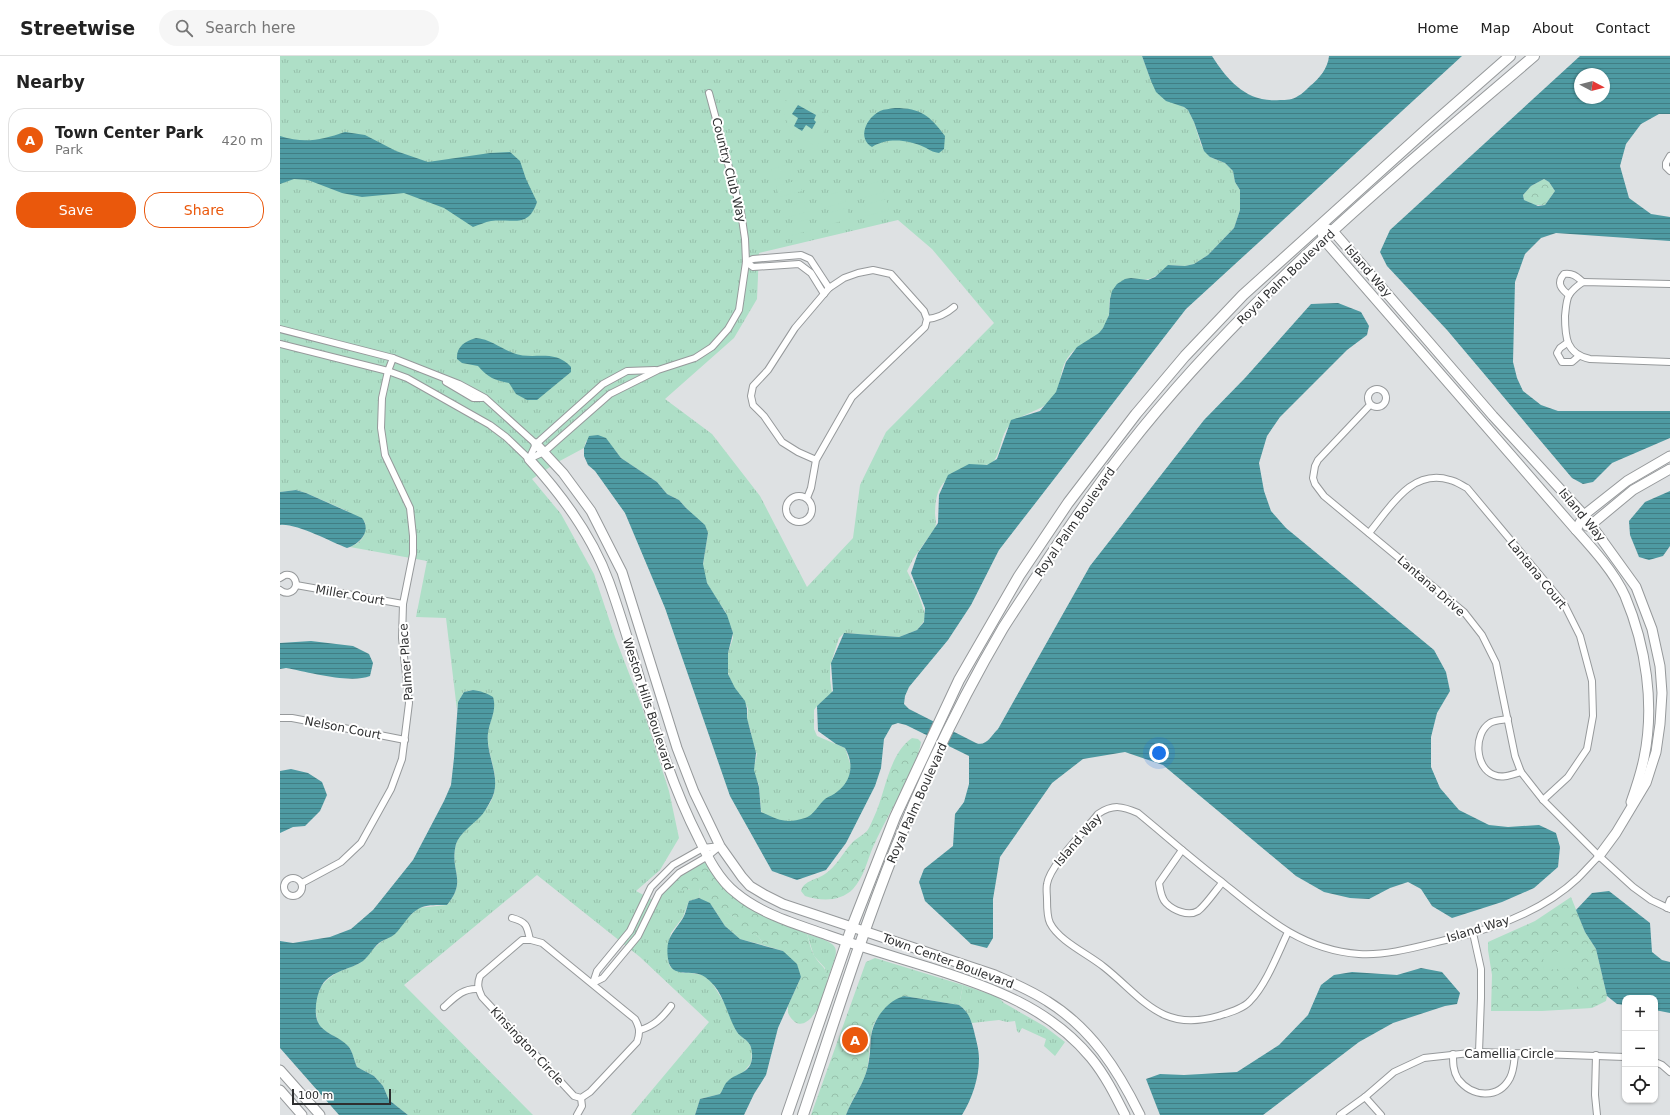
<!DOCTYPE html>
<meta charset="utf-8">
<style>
:root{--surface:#fff;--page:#f6f6f6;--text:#222;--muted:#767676;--line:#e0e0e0;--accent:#ea580c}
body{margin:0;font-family:"DejaVu Sans",sans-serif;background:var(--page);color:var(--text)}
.controls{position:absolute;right:12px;bottom:12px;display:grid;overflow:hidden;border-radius:8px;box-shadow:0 1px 3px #0004}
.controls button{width:36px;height:36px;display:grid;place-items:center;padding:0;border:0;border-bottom:1px solid var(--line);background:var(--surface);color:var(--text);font:20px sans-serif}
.compass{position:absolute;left:1294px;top:12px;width:36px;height:36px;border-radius:50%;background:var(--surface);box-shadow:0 1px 3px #0004;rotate:97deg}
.scale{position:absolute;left:12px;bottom:10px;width:99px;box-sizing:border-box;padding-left:4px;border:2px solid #2e2f30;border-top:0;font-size:11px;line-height:14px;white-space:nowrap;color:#2e2f30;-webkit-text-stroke:3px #fff;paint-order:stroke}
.you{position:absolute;left:879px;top:697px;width:14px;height:14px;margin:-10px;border:3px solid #fff;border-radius:50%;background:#1a73e8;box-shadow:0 0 0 6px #1a73e833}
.badge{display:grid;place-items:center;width:26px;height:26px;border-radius:50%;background:var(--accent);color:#fff;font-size:13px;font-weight:700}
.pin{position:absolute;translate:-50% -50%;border:2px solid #fff;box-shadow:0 1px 4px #0006}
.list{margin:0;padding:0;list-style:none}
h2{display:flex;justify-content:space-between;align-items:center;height:52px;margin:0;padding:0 16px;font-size:17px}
h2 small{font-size:13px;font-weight:400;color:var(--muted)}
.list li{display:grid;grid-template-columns:26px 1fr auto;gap:12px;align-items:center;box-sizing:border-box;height:64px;margin:0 8px 8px;padding:0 8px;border:1px solid var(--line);border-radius:16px}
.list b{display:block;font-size:15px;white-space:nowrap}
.list p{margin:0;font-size:13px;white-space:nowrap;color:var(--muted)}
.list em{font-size:13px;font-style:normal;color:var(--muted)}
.actions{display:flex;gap:8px;padding:12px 16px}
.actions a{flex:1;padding:9px 0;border:1px solid var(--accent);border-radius:16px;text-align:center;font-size:14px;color:var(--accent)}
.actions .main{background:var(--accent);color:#fff}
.icon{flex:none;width:22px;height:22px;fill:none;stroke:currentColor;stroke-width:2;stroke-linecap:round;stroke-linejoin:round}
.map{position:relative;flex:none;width:1390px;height:1059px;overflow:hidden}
header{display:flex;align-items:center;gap:24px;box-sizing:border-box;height:56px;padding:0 20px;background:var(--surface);border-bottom:1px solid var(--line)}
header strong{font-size:19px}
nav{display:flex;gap:22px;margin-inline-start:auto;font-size:14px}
.search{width:280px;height:36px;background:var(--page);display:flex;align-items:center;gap:10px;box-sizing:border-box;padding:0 14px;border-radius:22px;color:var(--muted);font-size:15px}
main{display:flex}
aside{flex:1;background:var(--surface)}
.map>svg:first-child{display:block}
.grass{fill:url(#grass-tufts);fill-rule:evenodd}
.forest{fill:url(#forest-crowns)}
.garden{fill:#aedfc7}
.water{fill:url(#water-rules);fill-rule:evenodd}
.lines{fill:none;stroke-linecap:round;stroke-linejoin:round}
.street-casing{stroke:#96999b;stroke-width:8}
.secondary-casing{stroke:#96999b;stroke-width:11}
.primary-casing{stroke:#96999b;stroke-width:12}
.street{stroke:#fff;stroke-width:6}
.secondary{stroke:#fff;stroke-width:9}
.primary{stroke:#fff;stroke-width:10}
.labels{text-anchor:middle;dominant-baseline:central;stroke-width:4;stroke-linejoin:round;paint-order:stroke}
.street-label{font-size:12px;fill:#2e2f30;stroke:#fff}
</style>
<header>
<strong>Streetwise</strong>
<div class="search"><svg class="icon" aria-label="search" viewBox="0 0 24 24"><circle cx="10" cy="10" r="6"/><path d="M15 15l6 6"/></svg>Search here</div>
<nav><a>Home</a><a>Map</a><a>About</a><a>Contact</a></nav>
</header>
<main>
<aside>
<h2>Nearby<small></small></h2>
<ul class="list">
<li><span class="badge">A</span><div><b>Town Center Park</b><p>Park</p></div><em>420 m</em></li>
</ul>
<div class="actions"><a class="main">Save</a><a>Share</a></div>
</aside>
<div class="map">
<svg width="1390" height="1059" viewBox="0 0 1390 1059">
<defs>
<pattern id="grass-tufts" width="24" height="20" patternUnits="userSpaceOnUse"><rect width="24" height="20" fill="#aedfc7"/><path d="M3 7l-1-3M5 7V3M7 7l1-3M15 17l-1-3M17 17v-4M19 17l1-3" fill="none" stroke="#96c0ab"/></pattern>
<pattern id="forest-crowns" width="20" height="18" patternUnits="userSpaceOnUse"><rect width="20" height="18" fill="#aedfc7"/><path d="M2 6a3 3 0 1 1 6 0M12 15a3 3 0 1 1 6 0" fill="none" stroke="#96c0ab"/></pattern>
<pattern id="water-rules" width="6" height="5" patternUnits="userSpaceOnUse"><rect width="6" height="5" fill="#4e9aa2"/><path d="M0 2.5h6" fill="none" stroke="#417e84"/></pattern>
</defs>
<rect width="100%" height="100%" fill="#dee1e3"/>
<!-- grass -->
<g class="grass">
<path d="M0 0H862L871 25 896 47 904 51 908 54 914 66 921 89 930 101 945 107 953 115 955 126 960 134V154L954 172 928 199 914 208 905 210 889 209C875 221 870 227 851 222 845 226 839 230 834 234 828 240 830 250 829 258 828 262 826 268 823 272 816 285 798 287 789 300 777 315 784 333 769 346 757 357 738 358 728 371 719 383 722 399 710 409 699 408 691 411 681 416 660 425 656 434 655 457 655 462 657 466 655 472L633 503 627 515 638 537 645 558 644 565 637 574 619 581 564 577 559 582 550 610V623L552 637 537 650 534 654V673L537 680 565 692 571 710 569 723 562 732 531 762 505 768 483 761 481 754 479 729 473 716 477 698 472 690 471 676 467 663 468 653 467 650 458 642 449 620 447 612 448 597 453 582 452 573 450 571 445 555 430 534 422 515 428 477 399 444 387 438 377 426 341 402 335 394 306 385 304 392 276 407 252 423 281 458 314 518 335 581 362 651 389 735 399 782 380 814 356 835 375 845 393 822 408 834 414 831 419 832 420 837 419 842 409 845 403 861 391 877 388 890V904L390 911 403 917H411L423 919 431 925 445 948 457 976 469 987 472 994 471 1007 462 1018 448 1025 440 1038 420 1043 415 1059H351L429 966 360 901 257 819 124 929 253 1059H128L109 1044 103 1030 94 1020 77 1011 70 992 63 986 42 973 38 968 35 951 37 940 42 929 47 924 56 917 78 908 85 903 90 896 101 886 115 877 121 868 138 852 167 849C188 823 169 816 176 788 181 773 205 760 212 743 222 718 205 698 208 676 210 666 214 657 214 647L193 634 184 636 178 646 177 654 166 562 136 561 147 505 70 491C83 486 86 479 85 466L65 454 26 437 16 434 0 436ZM618 164 652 193 714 267 606 376 580 429 573 482 527 531 480 440 432 378 385 343 454 282 477 243 479 197Z"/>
<path d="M430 847 456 862 465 876C475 878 480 879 483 889L460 883 445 870Z"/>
<path d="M527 878C566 890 558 891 547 926L545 912 534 900Z"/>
<polygon points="683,929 718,941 724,947 764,970 785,986 775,1000 764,990 766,983 742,972 739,977 737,975 735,965 727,966 719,964 692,967 685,954 679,949"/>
</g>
<!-- forest -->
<g class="forest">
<polygon points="1264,123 1269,126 1275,135 1265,149 1255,149 1244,144 1243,139 1251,130"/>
<path d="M632 682 638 683 641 686C640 695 636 703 632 712 621 739 605 764 593 791 587 805 584 821 573 833 560 846 541 845 525 840L521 835C524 824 537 824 545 818 556 811 562 798 571 788 575 783 582 780 587 775 590 771 592 765 594 761 606 736 608 699 632 682Z"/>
<path d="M420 806 428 807 487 861 527 878C529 885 531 895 535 901 542 912 547 910 547 925 547 941 524 989 508 957V950L521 921 503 895 483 889C478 872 466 882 459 872 458 869 457 865 456 862L419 842 420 837 419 832C407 831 395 844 393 822Z"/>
<polygon points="1291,841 1305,876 1316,893 1327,940 1326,945 1312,952 1262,955 1211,955 1212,919 1208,894 1208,886 1255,865"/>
<path d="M595 902 683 929 679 949 624 940C616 947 606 953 599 960 586 975 592 999 586 1017 581 1032 571 1044 566 1059H531L586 906Z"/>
</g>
<!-- garden -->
<g class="garden">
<polygon points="510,36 544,53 542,57 551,61 537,91 510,77 503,52"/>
<polygon points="514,107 517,117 494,124 491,113"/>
<polygon points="519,124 522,135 499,141 496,130"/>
<polygon points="601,125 604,136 582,142 579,131"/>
<polygon points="563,135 566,146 543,152 540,141"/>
<polygon points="606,143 609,154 586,160 584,149"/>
<polygon points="524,146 527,156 504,162 501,152"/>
<polygon points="567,152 570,163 547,169 545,158"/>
<polygon points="529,163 531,174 509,180 506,169"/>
<polygon points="1292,895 1294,912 1264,914 1263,897"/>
<polygon points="1297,928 1297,938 1278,938 1278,929"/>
</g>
<!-- water -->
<g class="water">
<path d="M862 0H932C948 25 967 47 1000 44 1006 44 1013 44 1018 40 1022 38 1026 34 1030 30 1039 23 1048 12 1049 0H1182L906 253 719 494 691 549 668 584 629 631 625 640 624 648 629 653 696 687C706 691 711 680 718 673L810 510 924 364 965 322 1031 248 1058 247 1081 256 1089 270 1087 279 1067 294 1000 361 987 380 979 407 984 435 991 455 1006 472 1154 594 1166 616 1170 635 1157 657 1151 681V711L1160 732 1179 754 1209 769 1228 771 1259 769 1276 777 1280 791 1278 811 1254 832 1222 846 1172 862 1152 850 1141 833 1128 826 1110 832 1089 843 1070 842 1044 836 1016 820 883 709 845 696 803 703 772 727 720 801 713 843V882L707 892 691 888 645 845 639 826 644 813 673 790 675 758 684 746 689 728V700L626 669 618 667 612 669 604 683 601 712 595 730 566 787 546 814 517 824 492 815 450 740 385 552 345 457 315 415 308 409 304 400V392L309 380 318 379 326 382 341 402 377 426 387 438 399 444 406 452 425 469 428 477 423 508 427 527 447 559 453 577 448 597V618L455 632 465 645 467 653V662L476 697 474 714 479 731 481 756C500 764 505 768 525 762 533 760 539 748 545 743 549 740 554 739 558 735 572 724 574 707 565 692L556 688 538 675 537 650 553 635 551 607 564 577 619 581 637 574 644 566 645 552 631 517 638 497 658 467 659 439 668 419 689 408 707 409 717 403 731 364 760 355 776 336 786 306 797 291 819 277 823 272 829 259 830 243 832 235 837 228 845 223 851 222 868 224 875 221 888 209 905 210 914 208 928 199 954 172 960 154V134L955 126 953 115 945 107 930 101 924 95 914 66 908 54 904 51 886 45 876 36 871 25Z"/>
<path d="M1300 0H1390V58H1379L1361 68 1346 88 1340 110 1349 142 1371 158 1390 161V185L1276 177 1261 182 1245 198 1235 226 1233 306 1237 322 1243 335 1261 349 1278 355H1390V382L1332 407 1313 426 1303 428 1292 422 1167 274 1107 210 1100 196 1110 174ZM1300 18H1324V42H1300ZM1264 123 1269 126 1275 135 1265 149 1258 150 1244 144 1243 139 1251 130Z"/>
<polygon points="518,49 536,59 534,64 536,66 532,73 526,69 522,75 514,70 518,62 512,58"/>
<path d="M615 52C641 52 650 60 665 80L664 93 659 97C652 96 650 94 644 91 628 84 608 81 592 91 577 82 586 62 600 55 604 53 610 53 615 52Z"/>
<path d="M65 76 85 79 116 95 148 106 210 97 230 96 240 105 246 123 257 146C248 173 233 162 211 165 205 166 199 169 193 171L164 152 124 137 82 141 62 137 28 124 14 123 0 128V80C25 88 41 84 65 76Z"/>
<path d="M196 282C210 283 220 292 233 297 253 305 274 292 291 311V316L257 344H247L236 338 229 327C215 324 208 322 198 310L182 307 177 303C176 291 185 285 196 282Z"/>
<path d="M16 434 26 437 82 462C92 475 80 488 67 492 51 486 16 467 0 469V436Z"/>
<polygon points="1390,435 1390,490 1383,500 1369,504 1359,501 1350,479 1349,465 1365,446"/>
<path d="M31 585 73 590 89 598 93 607 90 620C70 628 28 616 6 612L0 613V587Z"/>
<path d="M193 634C201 635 206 637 213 641 217 654 210 664 208 677 205 700 224 723 210 746 207 751 204 757 200 761 192 769 180 777 176 788 169 816 188 823 167 849 159 849 145 848 138 853 128 859 123 870 115 878 111 882 104 883 99 887 93 892 89 900 83 905 70 914 52 914 42 929 37 938 35 949 36 959 38 978 58 978 69 991 73 997 74 1004 77 1011L94 1020 103 1030 109 1044 128 1059H59L0 992V885L13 887 50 881 71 873 93 854 133 804 164 745 171 729 174 702 178 646 184 636Z"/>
<polygon points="11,713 28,717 42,726 47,739 40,755 25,770 13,771 0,777 0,715"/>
<polygon points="1329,835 1370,867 1372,896 1382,904 1390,906 1390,957 1375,954 1375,942 1345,942 1345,949 1337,948 1327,940 1316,893 1305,876 1296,854 1312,837"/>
<path d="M419 842 430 847 445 870 460 883 503 895 517 908 521 921 498 972 486 1019 474 1038 464 1059H415L420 1043 440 1038C443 1034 444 1028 448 1025 454 1018 467 1018 471 1007 473 1001 472 993 470 989 467 983 460 981 457 976 446 958 444 934 425 921 413 912 391 924 388 903 385 881 393 878 403 862 406 857 407 850 409 845Z"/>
<polygon points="1141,912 1162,916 1180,937 1177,948 1165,950 1113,967 1079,986 983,1059 880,1059 866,1023 880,1018 904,1019 957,1016 999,989 1028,959 1041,929 1054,919 1072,916 1117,919"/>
<path d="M624 940 679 949C689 956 691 964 694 975 696 984 699 993 699 1003 699 1022 692 1043 682 1059H566C571 1045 581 1032 586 1017 590 1005 590 994 591 981 593 963 607 945 624 940Z"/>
</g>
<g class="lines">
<defs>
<g id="street">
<polyline points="1390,100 1386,107 1386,111 1390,115"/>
<path d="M1390 228 1303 226C1297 230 1293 233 1289 239 1286 245 1286 252 1285 260 1285 281 1286 298 1310 303L1390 306"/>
<polyline points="544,238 531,217 519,208 473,211 466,206 473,203 521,199 530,203 549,232"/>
<path d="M1289 239C1281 233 1276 227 1284 218 1293 217 1296 220 1303 226"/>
<path d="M647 263C658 262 666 258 674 251"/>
<polyline points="0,273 113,302 179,328 205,342 256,388"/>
<polyline points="1287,287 1280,292 1277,297 1282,306 1292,306 1299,300"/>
<polyline points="0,288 108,315 127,322 210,369 226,381 249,403"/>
<polyline points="166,326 193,342 202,342"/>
<circle cx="1097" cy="342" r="9"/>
<polyline points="1090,349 1038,404 1035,410 1033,422 1035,428 1044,440 1184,556 1202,579 1216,607 1235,700 1241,716 1263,744 1319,800 1353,831 1371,844 1390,853"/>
<polyline points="249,403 264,396 330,338 378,314 415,302 432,291 448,273 459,254 466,206 465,183 461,156 429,37"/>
<polyline points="249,403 256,388 323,328 347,315 375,314"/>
<circle cx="519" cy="453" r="13"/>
<polyline points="527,442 531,432 536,404 572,341 645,271 647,263 644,255 611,218 593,214 578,217 564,222 549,232 515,272 488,314 473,330 471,340 473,349 484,360 502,386 518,396 536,404"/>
<path d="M1089 477C1110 452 1131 412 1170 424 1176 425 1181 429 1187 432L1284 548 1300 580 1312 625 1313 660 1307 693 1288 721 1263 744"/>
<path d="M0 522 5 519C12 518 16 522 16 529 14 537 6 539 0 534"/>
<polyline points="16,529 123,548"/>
<polyline points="0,662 12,662 33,666 125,684"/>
<path d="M1228 663C1222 664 1214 664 1210 667 1193 678 1195 712 1214 719 1223 723 1233 718 1241 716"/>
<path d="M902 794 879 827C880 833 881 842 886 847 893 854 908 861 918 855 925 850 936 834 942 827"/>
<circle cx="13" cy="831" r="9"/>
<polyline points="22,827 61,806 81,787 111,733 122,703 129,647 122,582 123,548 133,498 133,480 130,452 105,399 101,372 102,342 108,315 113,302"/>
<polyline points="1387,852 1390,844"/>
<path d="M232 862C247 866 247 870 250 884"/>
<path d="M1008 876C998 897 986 929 970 945 963 953 948 957 938 960 881 977 862 941 824 911 808 898 779 885 770 867 767 861 767 850 767 843 767 839 766 833 767 828 770 809 805 775 818 758 833 748 842 750 858 757 886 780 913 804 942 826 984 860 1021 894 1079 898 1110 900 1143 889 1174 882 1219 871 1264 854 1298 822 1305 815 1312 807 1319 800"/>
<polyline points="1193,877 1201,913 1201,942 1199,996"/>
<path d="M242 884H251L262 887 355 963C360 972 360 977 357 986L310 1036 301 1042 294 1040 202 941C198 933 197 928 200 920Z"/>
<polyline points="313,927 317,915 350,875 371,831 393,809 423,792 440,790"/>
<polyline points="313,927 323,922 358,880 379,837 399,817 428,800 440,790"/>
<path d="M164 951C175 941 183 932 198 933"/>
<path d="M360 974C374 970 382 962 391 950"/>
<path d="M1173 998C1173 1007 1173 1015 1178 1023 1192 1041 1218 1044 1230 1022 1234 1014 1234 1006 1235 998"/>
<polyline points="1316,999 1315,1039 1317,1059"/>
<polyline points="1375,1006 1382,1009 1390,1016"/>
<polyline points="1085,1041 1101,1059"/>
<polyline points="297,1059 302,1050 301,1042"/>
<polyline points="1060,1059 1085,1041 1114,1016 1144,1002 1199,996 1345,1001"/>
</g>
<g id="secondary">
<polyline points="1040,170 1053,175 1213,360 1304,459 1356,531 1372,573 1380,610 1382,637 1380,668 1376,696 1366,727 1336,777 1319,800"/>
<path d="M1040 170 1044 184 1296 474C1314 494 1334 516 1345 540 1366 590 1375 649 1364 702 1361 717 1356 732 1351 746"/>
<path d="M256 388 283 417 311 455 342 516 397 692 414 736 440 790 462 821 470 830 485 839 503 848 715 919C733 927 750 934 767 945 811 972 838 1014 860 1059"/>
<path d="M249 403C282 439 312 479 329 526 360 612 377 701 419 783 428 802 439 824 456 837 481 858 516 868 547 879 581 891 616 901 651 912 711 931 770 952 811 1002 825 1019 835 1039 845 1059"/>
<polyline points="1307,470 1312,468 1353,434 1390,413"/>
<polyline points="1296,474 1304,459 1347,425 1390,400"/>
<polyline points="0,1014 40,1059"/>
<polyline points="0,1034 22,1059"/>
</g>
<g id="primary">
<polyline points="507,1059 572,871 615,761 679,624 739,520 788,447 856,358 905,300 963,239 1148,72 1230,0"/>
<path d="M523 1059C553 969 581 879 616 791 646 716 682 642 723 572 737 550 752 528 766 506 792 467 817 429 846 393 962 244 1111 122 1254 0"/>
</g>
</defs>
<!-- street casing -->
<use href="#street" class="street-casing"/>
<!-- secondary casing -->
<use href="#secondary" class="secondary-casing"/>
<!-- primary casing -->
<use href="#primary" class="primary-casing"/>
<!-- street -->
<use href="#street" class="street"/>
<!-- secondary -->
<use href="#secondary" class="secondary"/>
<!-- primary -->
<use href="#primary" class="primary"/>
</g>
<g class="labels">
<!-- street labels -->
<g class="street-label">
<text transform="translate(449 114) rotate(76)">Country Club Way</text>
<text transform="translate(1088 215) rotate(49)">Island Way</text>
<text transform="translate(1006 221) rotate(-44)">Royal Palm Boulevard</text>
<text transform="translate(1302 459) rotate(50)">Island Way</text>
<text transform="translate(795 466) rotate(-55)">Royal Palm Boulevard</text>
<text transform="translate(1257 518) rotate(51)">Lantana Court</text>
<text transform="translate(1151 530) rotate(41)">Lantana Drive</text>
<text transform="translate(70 539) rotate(10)">Miller Court</text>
<text transform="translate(126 606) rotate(-94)">Palmer Place</text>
<text transform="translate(368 648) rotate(72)">Weston Hills Boulevard</text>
<text transform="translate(63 672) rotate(11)">Nelson Court</text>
<text transform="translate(637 747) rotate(-66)">Royal Palm Boulevard</text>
<text transform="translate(798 784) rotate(-49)">Island Way</text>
<text transform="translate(1198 873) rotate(-17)">Island Way</text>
<text transform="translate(668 905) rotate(20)">Town Center Boulevard</text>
<text transform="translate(247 990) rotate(47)">Kinsington Circle</text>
<text x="1229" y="998">Camellia Circle</text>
</g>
</g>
</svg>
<div class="controls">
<button>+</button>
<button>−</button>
<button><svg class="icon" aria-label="locate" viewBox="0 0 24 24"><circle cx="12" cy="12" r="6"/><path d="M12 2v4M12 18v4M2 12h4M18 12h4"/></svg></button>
</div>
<svg class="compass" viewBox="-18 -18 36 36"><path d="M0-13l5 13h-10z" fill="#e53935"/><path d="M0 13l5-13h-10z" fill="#767676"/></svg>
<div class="scale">100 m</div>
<div class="you"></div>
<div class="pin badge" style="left:575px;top:984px">A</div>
</div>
</main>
